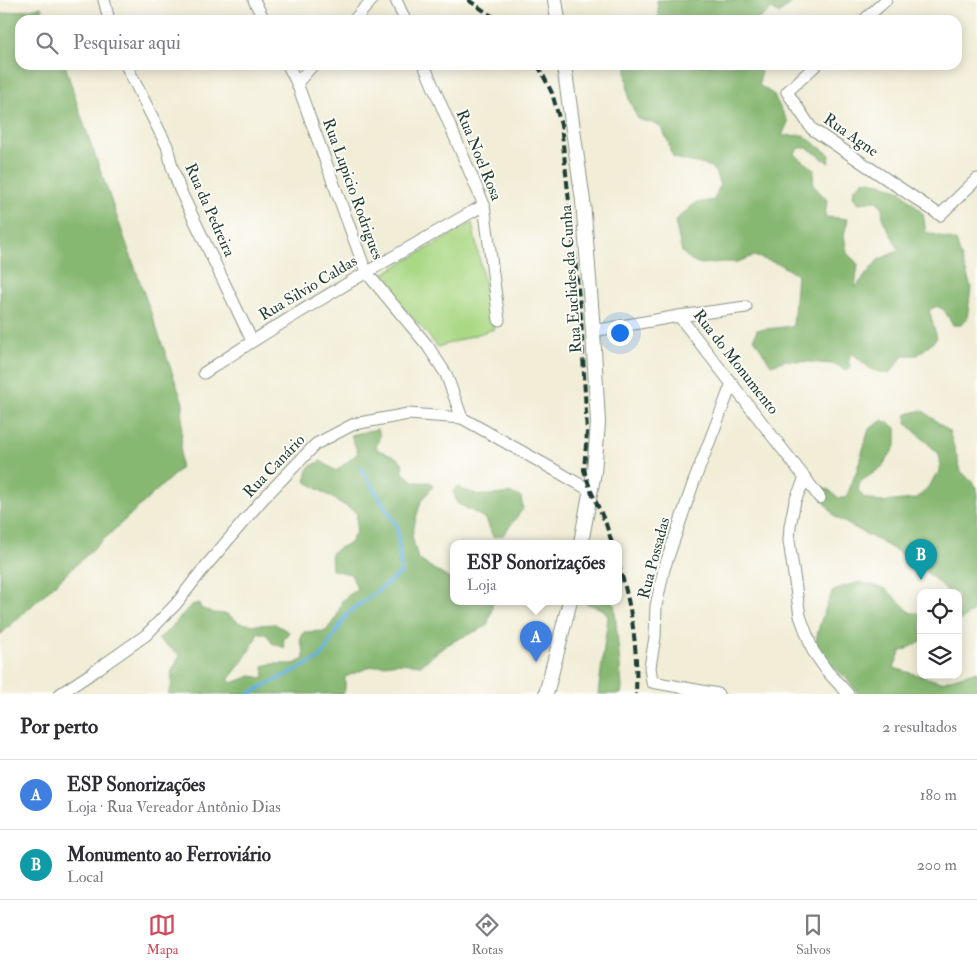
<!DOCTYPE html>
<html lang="pt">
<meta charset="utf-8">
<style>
:root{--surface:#fff;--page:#f2f2f3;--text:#2b2b33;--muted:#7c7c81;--line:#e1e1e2;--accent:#d1495b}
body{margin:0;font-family:"IM FELL Double Pica",serif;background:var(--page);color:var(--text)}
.controls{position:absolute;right:15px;bottom:15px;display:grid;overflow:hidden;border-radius:10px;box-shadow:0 2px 12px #0003}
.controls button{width:45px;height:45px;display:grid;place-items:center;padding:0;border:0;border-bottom:1px solid var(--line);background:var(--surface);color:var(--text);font:25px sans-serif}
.you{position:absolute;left:619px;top:332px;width:18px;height:18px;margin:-12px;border:4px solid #fff;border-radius:50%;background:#1a73e8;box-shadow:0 0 0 8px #1a73e833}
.badge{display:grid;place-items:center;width:32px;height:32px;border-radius:50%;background:var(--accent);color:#fff;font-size:16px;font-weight:700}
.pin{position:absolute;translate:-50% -41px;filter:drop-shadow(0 1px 2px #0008)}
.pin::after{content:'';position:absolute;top:26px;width:18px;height:15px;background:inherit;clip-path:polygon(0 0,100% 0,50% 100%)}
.popup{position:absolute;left:450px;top:540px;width:172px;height:65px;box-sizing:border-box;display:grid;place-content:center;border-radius:10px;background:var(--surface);filter:drop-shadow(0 1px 4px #0005);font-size:16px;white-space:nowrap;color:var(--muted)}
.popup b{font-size:19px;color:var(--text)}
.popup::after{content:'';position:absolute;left:50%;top:100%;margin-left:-10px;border:10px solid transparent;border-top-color:var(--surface)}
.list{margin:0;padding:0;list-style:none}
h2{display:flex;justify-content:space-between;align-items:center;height:65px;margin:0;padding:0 20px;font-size:21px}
h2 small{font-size:16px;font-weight:400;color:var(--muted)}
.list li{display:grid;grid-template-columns:32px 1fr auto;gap:15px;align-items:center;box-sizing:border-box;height:70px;padding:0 20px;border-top:1px solid var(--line)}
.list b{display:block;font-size:19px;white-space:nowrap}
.list p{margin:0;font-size:16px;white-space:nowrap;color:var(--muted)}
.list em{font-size:16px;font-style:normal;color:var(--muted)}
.icon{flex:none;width:28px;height:28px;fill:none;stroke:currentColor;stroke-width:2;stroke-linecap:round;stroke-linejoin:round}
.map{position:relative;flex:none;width:977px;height:694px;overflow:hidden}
.search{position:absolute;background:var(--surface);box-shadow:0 2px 12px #0003;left:15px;right:15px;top:15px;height:55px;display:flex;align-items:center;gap:12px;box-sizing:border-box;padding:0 18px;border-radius:15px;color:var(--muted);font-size:19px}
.sheet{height:205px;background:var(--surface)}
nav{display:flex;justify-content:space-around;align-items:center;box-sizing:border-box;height:70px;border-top:1px solid var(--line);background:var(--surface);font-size:14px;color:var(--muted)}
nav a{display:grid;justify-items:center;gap:2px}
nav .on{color:var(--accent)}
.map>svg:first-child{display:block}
.green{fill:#aad885;stroke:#648a5c}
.forest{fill:#87b872;stroke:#537a53}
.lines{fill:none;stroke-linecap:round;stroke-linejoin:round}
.stream{stroke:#66b1df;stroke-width:4}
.minor-casing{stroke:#889586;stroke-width:13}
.tertiary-casing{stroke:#889586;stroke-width:16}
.minor{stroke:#fff;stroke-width:11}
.tertiary{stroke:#fff;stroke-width:14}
.rail{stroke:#1f3d34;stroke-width:4;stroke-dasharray:8 4;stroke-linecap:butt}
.labels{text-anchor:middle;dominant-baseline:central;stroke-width:4;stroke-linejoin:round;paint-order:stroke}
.street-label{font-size:16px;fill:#1f3d34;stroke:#fdfcf7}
</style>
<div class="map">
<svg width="977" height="694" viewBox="0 0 977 694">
<rect width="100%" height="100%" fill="#fdfcf7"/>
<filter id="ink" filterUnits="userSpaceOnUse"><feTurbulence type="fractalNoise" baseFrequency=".02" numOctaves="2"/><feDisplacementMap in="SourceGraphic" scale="10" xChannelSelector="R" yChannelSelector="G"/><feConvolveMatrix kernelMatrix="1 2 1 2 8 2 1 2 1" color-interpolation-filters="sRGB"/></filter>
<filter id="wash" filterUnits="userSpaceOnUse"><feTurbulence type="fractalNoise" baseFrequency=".0096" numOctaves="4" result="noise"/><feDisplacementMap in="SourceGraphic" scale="20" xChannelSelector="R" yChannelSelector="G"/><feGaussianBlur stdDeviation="1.12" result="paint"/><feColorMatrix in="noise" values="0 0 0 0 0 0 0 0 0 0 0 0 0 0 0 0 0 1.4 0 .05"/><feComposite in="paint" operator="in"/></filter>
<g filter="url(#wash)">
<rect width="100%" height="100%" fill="#f1edd7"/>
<!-- green -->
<polygon class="green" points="472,223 494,329 438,347 416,321 376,278"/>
<!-- forest -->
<g class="forest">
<polygon points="657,0 795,0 779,14 772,9 757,20 659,20"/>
<polygon points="41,7 46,20 20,20 20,65 65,65 80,113 183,403 180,469 0,635 0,14"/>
<polygon points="628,65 759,65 761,71 759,85 773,94 788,122 782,136 803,135 830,155 829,163 808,148 799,148 794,154 814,169 813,185 827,200 825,217 848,219 844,235 847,253 858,264 855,288 878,260 899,250 883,220 882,206 876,201 859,203 853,197 854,189 864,180 880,183 901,191 923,214 926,232 956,241 971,287 967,319 961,325 953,325 944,310 937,306 929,310 937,338 918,355 904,355 889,374 872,370 852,353 848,360 851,367 845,372 839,366 831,364 787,360 771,365 754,338 757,330 793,326 797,275 779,264 754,256 737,262 721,262 702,264 691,261 682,252 675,221 695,203 714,200 720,185 715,172 709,166 674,158 670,151 669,144 662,128 655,124 638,119 629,100 626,71"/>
<polygon points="922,410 949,431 961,471 977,487 977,605 971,613 958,622 958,593 947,593 947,590 919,566 897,551 835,517 817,491 820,487 829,490 839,498 846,498 857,470 869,429 883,420 896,428 896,445 882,467 860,482 858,490 863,497 879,502 916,499 925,491 940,470 939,454 906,423 907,414"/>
<path d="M377 429 379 431V439L376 446 378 450 394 456 402 462 403 472C412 482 416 483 430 482L433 486 421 502 416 518 412 536 418 559 448 578 453 579 454 601H492V609L487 626C474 633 460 637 447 645 438 651 429 659 421 665L398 663 370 667 345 677V689L343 694H168L172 685 171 673 180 655 163 643 158 639 170 629 191 605 200 603V608L214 613 227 614 240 623 255 625 275 624 289 632 283 641 285 648 272 643 267 635 258 632C251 651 240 665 228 680L232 683 251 676 264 678 263 666 271 664H294L304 659V651L300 640 304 632 326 631 337 616 342 601 357 588 351 574 332 570 331 553 339 548 350 543 356 532 357 513 305 481 309 467 321 461 336 471 358 453 351 435Z"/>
<path d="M458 487C468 492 478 496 489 495 502 495 509 491 521 497L523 509 503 535 493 537 486 519 457 503 453 491Z"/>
<path d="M860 582 886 589 911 613H921V642L900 652 894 668 941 682 977 671V694H858C854 688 849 681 844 676 838 670 820 659 817 652 812 639 827 605 832 592L842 587Z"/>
<polygon points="585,601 611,601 614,602 622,687 621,694 598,694 608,617 604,610 586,603"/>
</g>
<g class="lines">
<!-- stream -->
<polyline class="stream" points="248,694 320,658 348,613 401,573 397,526 361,468"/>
</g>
</g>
<g filter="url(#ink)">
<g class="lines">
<defs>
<g id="minor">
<polyline points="104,0 109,20"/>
<polyline points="254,0 264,20"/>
<polyline points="396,0 405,20"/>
<polyline points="354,20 372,0"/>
<polyline points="864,20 886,0"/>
<polyline points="126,65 167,146 172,167 180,190 252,341"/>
<polyline points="288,65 297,83 366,272 427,345 446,374 462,418"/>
<polyline points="424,65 484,205 499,320"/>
<polyline points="816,65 787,92 812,129 940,215 977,179"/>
<polyline points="297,83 313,65"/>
<polyline points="679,316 746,307"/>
<polyline points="593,331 679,316 805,478 820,498"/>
<path d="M204 373C295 312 389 259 484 205"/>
<polyline points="805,478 795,501 790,526 789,541 800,616 813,651 827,671 848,694"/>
<polyline points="60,694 92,673 146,635 176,604 200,573 261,501 316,444 354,424 408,414 462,418 560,473 591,491"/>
<polyline points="718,694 652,682 650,667 655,637 656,606 664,569 693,484 732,383"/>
</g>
<g id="tertiary">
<polyline points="555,0 558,20"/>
<polyline points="564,65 583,201 593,331 598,423 594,472 581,543"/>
<polyline points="546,694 570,601"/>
</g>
</defs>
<!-- minor casing -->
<use href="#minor" class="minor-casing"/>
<!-- tertiary casing -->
<use href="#tertiary" class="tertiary-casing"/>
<!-- minor -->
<use href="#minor" class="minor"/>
<!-- tertiary -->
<use href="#tertiary" class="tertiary"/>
<!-- rail -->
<g class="rail">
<polyline points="468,0 498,20"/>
<polyline points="538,65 552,93 561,125 581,317 587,432 584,470 591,491 606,524 612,543"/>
<path d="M618 563C632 606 638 649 636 694"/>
</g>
</g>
</g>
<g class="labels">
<!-- street labels -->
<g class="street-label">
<text transform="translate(851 135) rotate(35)">Rua Agne</text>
<text transform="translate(479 155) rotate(68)">Rua Noel Rosa</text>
<text transform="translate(353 189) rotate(70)">Rua Lupicio Rodrigues</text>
<text transform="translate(210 210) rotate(66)">Rua da Pedreira</text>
<text transform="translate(571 279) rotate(-94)">Rua Euclides da Cunha</text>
<text transform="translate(308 288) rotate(-31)">Rua Silvio Caldas</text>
<text transform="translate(736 362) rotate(52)">Rua do Monumento</text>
<text transform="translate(274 466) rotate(-46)">Rua Canário</text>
<text transform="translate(654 558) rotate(-75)">Rua Possadas</text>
</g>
</g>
</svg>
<div class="controls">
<button><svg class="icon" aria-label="locate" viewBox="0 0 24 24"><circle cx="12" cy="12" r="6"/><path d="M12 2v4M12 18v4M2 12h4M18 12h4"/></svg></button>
<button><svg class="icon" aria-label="layers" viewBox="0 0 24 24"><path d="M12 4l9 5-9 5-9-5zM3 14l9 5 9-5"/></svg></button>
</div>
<div class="you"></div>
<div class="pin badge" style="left:536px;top:662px;background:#3f7fe0">A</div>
<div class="popup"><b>ESP Sonorizações</b>Loja</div>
<div class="pin badge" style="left:921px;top:580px;background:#0f9aa8">B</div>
<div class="search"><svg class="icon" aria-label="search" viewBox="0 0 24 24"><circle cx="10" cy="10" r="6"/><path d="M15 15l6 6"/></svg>Pesquisar aqui</div>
</div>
<section class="sheet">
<h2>Por perto<small>2 resultados</small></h2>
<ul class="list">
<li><span class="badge" style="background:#3f7fe0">A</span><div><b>ESP Sonorizações</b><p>Loja · Rua Vereador Antônio Dias</p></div><em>180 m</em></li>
<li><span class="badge" style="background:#0f9aa8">B</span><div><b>Monumento ao Ferroviário</b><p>Local</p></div><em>200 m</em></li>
</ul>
</section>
<nav>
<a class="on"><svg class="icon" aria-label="map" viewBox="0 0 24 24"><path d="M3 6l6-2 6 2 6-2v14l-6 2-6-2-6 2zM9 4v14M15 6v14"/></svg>Mapa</a>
<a><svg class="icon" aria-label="directions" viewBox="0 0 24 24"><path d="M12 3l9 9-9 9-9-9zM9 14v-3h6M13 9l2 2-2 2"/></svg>Rotas</a>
<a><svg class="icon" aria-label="saved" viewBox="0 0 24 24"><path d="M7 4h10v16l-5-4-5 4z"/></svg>Salvos</a>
</nav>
